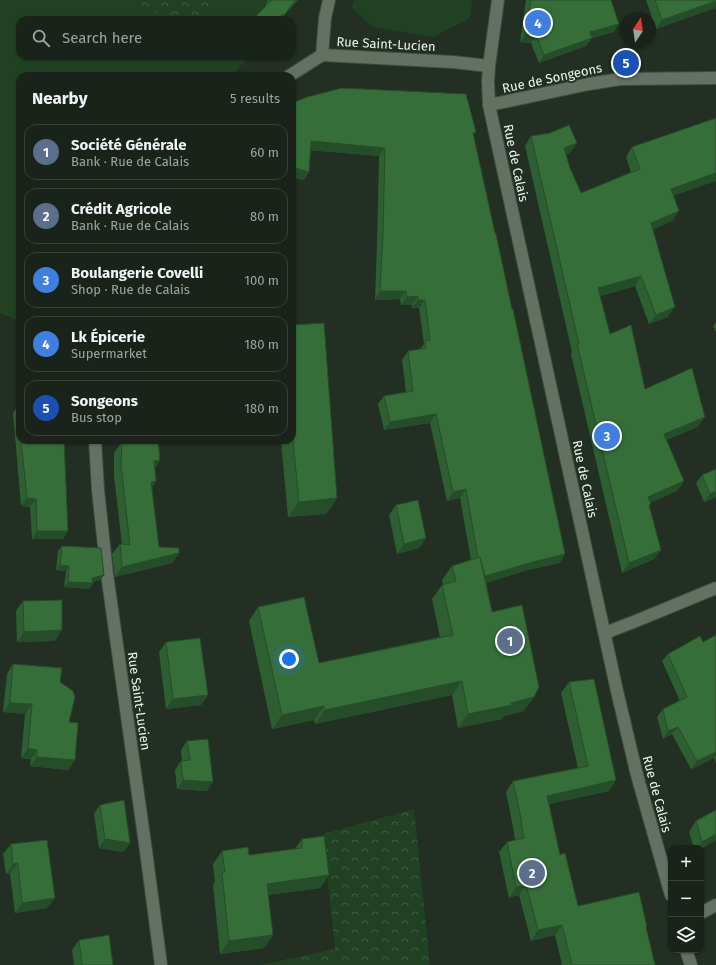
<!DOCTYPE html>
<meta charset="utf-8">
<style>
:root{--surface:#1a231a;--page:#232b23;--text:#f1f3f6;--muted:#9fa4a2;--line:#384039;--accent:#60d56b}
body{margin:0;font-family:"Fira Sans",sans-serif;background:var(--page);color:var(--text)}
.controls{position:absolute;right:12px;bottom:12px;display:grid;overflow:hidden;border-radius:8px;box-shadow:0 1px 3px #0004}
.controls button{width:36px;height:36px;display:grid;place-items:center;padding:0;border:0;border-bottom:1px solid var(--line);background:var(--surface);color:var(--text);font:20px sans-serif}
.compass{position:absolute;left:620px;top:12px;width:36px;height:36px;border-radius:50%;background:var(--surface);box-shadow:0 1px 3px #0004;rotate:13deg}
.you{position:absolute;left:289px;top:659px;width:14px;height:14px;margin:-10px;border:3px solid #fff;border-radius:50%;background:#1a73e8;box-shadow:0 0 0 6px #1a73e833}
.badge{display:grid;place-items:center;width:26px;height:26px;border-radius:50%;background:var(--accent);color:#fff;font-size:13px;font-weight:700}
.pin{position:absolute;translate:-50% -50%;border:2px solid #fff;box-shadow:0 1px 4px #0006}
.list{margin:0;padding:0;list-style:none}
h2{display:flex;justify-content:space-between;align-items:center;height:52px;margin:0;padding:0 16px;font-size:17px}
h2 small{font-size:13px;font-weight:400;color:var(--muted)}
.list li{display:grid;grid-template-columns:26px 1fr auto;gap:12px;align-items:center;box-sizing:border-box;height:56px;margin:0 8px 8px;padding:0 8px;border:1px solid var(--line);border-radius:12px}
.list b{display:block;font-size:15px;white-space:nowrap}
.list p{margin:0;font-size:13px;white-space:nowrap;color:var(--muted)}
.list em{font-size:13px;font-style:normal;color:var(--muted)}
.icon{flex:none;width:22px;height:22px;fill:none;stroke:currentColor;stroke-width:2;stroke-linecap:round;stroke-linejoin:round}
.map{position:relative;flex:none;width:716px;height:965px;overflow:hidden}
.search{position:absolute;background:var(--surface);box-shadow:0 1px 3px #0004;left:16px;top:16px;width:280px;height:44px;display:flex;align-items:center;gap:10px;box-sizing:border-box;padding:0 14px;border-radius:12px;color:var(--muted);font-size:15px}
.panel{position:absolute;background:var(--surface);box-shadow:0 1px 3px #0004;left:16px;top:72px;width:280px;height:372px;border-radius:12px}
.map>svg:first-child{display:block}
.green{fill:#204222}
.forest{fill:url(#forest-crowns)}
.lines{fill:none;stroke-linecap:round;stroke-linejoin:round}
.minor-casing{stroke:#414c41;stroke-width:14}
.secondary-casing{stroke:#414c41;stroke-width:14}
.minor{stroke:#637163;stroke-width:12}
.secondary{stroke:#637163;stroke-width:12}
.wall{fill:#2e5f32}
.shaded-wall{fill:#264d29}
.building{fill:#366e3a;stroke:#264d29}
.labels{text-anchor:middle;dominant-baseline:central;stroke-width:3.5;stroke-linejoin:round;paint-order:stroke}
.street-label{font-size:13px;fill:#ecf4ec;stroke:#222f22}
</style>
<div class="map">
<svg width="716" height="965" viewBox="0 0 716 965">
<defs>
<pattern id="forest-crowns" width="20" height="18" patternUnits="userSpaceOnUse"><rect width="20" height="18" fill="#204222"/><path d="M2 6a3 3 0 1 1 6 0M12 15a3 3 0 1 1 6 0" fill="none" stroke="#415e42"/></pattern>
</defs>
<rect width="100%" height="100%" fill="#222f22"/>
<!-- green -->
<g class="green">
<polygon points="0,0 298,0 280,20 20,20 20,56 249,56 232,76 20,76 20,321 0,313"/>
<polygon points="354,0 472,0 470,18 433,37 372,27 352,8"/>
</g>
<!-- forest -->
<g class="forest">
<polygon points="122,0 215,0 196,20 176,20"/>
<polygon points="414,809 430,965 261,965 335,949 323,834"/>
</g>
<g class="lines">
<defs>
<g id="minor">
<polyline points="322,55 325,18 329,0"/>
<polyline points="289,76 322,55 453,62 489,66"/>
<polyline points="489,105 589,84 620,79 716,78"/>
<polyline points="95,440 98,490 107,574 146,851 161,965"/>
<polyline points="605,633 636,621 716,588"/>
<polyline points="701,913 716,905"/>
</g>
<g id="secondary">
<polyline points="498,0 489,66 488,81 489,105 617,691 637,775 671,895"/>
<polyline points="686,950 691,965"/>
</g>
</defs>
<!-- minor casing -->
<use href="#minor" class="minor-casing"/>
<!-- secondary casing -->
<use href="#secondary" class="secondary-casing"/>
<!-- minor -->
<use href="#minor" class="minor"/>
<!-- secondary -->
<use href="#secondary" class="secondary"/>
</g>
<!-- wall -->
<g class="wall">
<polygon points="268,0 298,0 280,20 252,20 265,7"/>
<polygon points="526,0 611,0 614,32 592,38 586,46 539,63 531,43 520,42"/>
<polygon points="646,0 716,0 715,8 656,29"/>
<polygon points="292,103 476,132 473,136 565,554 560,563 527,570 486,583 492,612 524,711 504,716 502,719 458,728 452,695 315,724 314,720 272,729 249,621 258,607 319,663 440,637 432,599 442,585 443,585 442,580 452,566 471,560 460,498 447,501 430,423 384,430 378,404 384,396 406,392 402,360 408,351 420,349 424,344 419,308 412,308 412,305 401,305 400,299 375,300 377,243 379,156 311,150 309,172 304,180 292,177"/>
<polygon points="550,133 570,153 566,154 570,168 581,193 631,172 626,157 632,147 674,196 679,211 672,221 653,229 668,317 649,324 635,286 600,296 610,334 645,389 698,427 666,440 684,481 677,491 650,503 651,504 649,506 661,550 654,559 622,573 571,354 572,352 525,146 531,136"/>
<polygon points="716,322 716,332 713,326"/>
<polygon points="292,325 337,498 326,514 288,517 281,441 281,440 292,440"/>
<polygon points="20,404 20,440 64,440 68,531 63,539 32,539 30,507 21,506 13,413 18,405"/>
<polygon points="122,442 160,460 155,468 156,481 152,487 159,547 179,553 172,563 115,577 112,554 120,544 122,545 114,476 114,453"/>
<polygon points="716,469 716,497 704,502 696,483 702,475"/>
<polygon points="396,505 426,538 419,548 397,554 389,515"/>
<polygon points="62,546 104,575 100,580 93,582 93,583 89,589 64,587 66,571 56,570 58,551"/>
<polygon points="23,601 55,641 17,642 16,611"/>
<polygon points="716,635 716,763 714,758 691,769 672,734 663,739 657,717 663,709 680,701 662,661 668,654 703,642"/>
<polygon points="166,642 208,695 201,705 166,709 159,652"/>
<polygon points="13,664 60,682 69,722 75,760 68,770 30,766 31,759 21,758 25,714 3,712 7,674"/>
<polygon points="569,682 616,780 609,791 549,804 560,855 578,906 646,928 655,965 562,965 555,935 531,941 519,895 509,898 499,852 507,842 515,840 514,834 514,832 506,792 513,781 578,768 561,693"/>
<polygon points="187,741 207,791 177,789 175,770 181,761 182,761 181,750"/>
<polygon points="100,805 130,843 123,852 99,848 94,814"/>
<polygon points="716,810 701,848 694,848 689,832 696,821"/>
<polygon points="302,839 329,875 320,888 268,895 273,935 264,948 220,954 213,885 215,882 213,864 222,851 249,855 295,849"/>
<polygon points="11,844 47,908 15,913 10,874 6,874 3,854"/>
<polygon points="79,940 113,965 74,965 72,950"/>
</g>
<!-- shaded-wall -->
<g class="shaded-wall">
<polygon points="296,0 298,0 280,20"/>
<polygon points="716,1 716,7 715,8 656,29 662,20"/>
<polygon points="619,24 614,32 584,40 590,32"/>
<polygon points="525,34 536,35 531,43 520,42"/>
<polygon points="592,38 586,46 539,63 544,55"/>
<polygon points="311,141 385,148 379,156 305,150"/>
<polygon points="577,143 570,153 558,158 564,148"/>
<polygon points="292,167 309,172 304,180 292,177"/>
<polygon points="716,173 716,181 664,199 671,189"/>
<polygon points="679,211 672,221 645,233 651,223"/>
<polygon points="641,276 635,286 591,298 598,288"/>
<polygon points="380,291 406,291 400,299 375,300"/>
<polygon points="418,296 412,305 401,305 407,297"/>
<polygon points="418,300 425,300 419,308 412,308"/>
<polygon points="675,307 668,317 649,324 656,315"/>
<polygon points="436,414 430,423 384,430 390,422"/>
<polygon points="705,417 698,427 657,444 664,434"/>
<polygon points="160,460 153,470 154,461"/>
<polygon points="156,481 149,491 151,482"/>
<polygon points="684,481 677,491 642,506 648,497"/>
<polygon points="466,489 460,498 447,501 453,492"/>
<polygon points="716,491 716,497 704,502 710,494"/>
<polygon points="27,498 36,499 30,507 21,506"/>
<polygon points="337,498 326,514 288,517 299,502"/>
<polygon points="37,531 68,531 63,539 32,539"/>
<polygon points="426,538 419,548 397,554 404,544"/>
<polygon points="661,550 654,559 622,573 629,563"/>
<polygon points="179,553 172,563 115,577 122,567"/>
<polygon points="565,554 560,563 527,570 476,586 482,577 533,562"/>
<polygon points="60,565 69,566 66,571 56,570"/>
<polygon points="104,575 100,580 89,583 93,583 89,589 64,587 68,582 92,578"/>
<polygon points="62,630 55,641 17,642 24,632"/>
<polygon points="462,681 452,695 315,724 325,710"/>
<polygon points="208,695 201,705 166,709 173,699"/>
<polygon points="534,697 524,711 504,716 502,719 458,728 468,714 511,703"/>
<polygon points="10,703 32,704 25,714 3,712"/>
<polygon points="324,706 314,720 272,729 282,715"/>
<polygon points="678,727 672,734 663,739 668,731"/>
<polygon points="28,748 37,750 31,759 21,758"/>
<polygon points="716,752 716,755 714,758 691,769 697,761"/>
<polygon points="37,757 75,760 68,770 30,766"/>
<polygon points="183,780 213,782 207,791 177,789"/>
<polygon points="616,780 609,791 540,806 547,796"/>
<polygon points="716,834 716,840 701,849 701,848 698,848 702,842"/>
<polygon points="105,839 130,843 123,852 99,848"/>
<polygon points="18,863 10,874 6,874 13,864"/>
<polygon points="329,875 320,888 258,896 267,884"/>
<polygon points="526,885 519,895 509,898 516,887"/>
<polygon points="55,898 47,908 15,913 22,903"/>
<polygon points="562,925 555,935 531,941 538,930"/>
<polygon points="273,935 264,948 220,954 229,941"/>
</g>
<!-- building -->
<g class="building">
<polygon points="271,0 296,0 284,15 282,14 278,20 252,20 269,3"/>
<polygon points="531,0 611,0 619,24 590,32 592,38 544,55 536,35 525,34"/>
<polygon points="655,0 716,0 716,1 662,20"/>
<polygon points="342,88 466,94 476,132 473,133 495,233 496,234 512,309 513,309 565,554 533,562 485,576 480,557 478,558 466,489 453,492 436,414 390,422 384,396 413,391 408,351 426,348 425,341 430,340 425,300 418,300 418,296 407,297 406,291 380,291 383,234 385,148 311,141 309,172 292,167 292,103 307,97"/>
<polygon points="716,118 716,173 671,189 679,211 651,223 675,307 656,315 641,276 598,288 610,334 631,325 645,389 692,368 705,417 664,434 684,481 648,497 651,504 649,505 661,550 629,563 577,344 579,344 531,136 550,133 569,125 577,143 564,148 570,168 581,193 640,169 632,147"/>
<polygon points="324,323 337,498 299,502 292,430 292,425 293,423 292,409 292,325"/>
<polygon points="20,404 20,424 18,405"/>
<polygon points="21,440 64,440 68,531 37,531 36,499 27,498"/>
<polygon points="136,440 158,440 160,460 154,461 156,481 151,482 159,547 179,548 179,553 122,567 120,544 130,545 121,465 122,442"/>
<polygon points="716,469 716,491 710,494 702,475"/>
<polygon points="418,500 426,538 404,544 396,505"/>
<polygon points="62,546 101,548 104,575 92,578 93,583 68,582 69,566 60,565"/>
<polygon points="480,557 492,612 522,605 539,687 534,697 511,703 512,705 468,714 462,681 325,710 324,706 282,715 258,607 304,597 319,663 453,635 442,585 456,581 452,566"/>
<polygon points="62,600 62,630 24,632 23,601"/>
<polygon points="716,635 716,752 697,761 678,727 668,731 663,709 687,697 668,654 700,636 703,642"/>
<polygon points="200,638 208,695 173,699 166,642"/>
<polygon points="13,664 62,668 60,682 73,691 75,697 69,722 78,723 75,760 37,757 37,750 28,748 32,704 10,703"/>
<polygon points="594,679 616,780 547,796 560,855 565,853 578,906 639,892 647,927 646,927 655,965 572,965 562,925 538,930 526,885 516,887 507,842 524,838 521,823 522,823 513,781 588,766 569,682"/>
<polygon points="208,739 213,782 183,780 181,761 190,760 187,741"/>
<polygon points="124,800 130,843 105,839 100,805"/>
<polygon points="716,810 716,834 702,842 696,821"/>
<polygon points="324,836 329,875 267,884 273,935 229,941 222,873 225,872 222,851 248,847 249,855 302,848 302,839"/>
<polygon points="47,840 55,898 22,903 18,863 13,864 11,844"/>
<polygon points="109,935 113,965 82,965 79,940"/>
</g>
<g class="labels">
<!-- street labels -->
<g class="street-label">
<text transform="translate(386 44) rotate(3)">Rue Saint-Lucien</text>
<text transform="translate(552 78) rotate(-12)">Rue de Songeons</text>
<text transform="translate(516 163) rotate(78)">Rue de Calais</text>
<text transform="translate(585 479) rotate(78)">Rue de Calais</text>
<text transform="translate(139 701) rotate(82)">Rue Saint-Lucien</text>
<text transform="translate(657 794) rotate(75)">Rue de Calais</text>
</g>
</g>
</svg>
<div class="controls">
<button>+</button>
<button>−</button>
<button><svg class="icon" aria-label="layers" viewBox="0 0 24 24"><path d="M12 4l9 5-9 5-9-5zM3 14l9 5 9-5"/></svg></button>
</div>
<svg class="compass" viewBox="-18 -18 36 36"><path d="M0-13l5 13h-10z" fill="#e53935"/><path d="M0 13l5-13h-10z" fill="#9fa4a2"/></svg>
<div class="you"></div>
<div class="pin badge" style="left:510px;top:641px;background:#5c6f8a">1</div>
<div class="pin badge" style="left:532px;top:873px;background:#5c6f8a">2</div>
<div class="pin badge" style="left:607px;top:436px;background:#3f7fe0">3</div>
<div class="pin badge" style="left:538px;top:23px;background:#3f7fe0">4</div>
<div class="pin badge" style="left:626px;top:63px;background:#1a4fb4">5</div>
<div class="search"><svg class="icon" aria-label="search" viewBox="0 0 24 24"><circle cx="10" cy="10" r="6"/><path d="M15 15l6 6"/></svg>Search here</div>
<section class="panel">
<h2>Nearby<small>5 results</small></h2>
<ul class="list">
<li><span class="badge" style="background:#5c6f8a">1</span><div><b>Société Générale</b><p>Bank · Rue de Calais</p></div><em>60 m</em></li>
<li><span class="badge" style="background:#5c6f8a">2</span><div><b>Crédit Agricole</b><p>Bank · Rue de Calais</p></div><em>80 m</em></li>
<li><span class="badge" style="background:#3f7fe0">3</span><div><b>Boulangerie Covelli</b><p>Shop · Rue de Calais</p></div><em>100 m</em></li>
<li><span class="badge" style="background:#3f7fe0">4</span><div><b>Lk Épicerie</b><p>Supermarket</p></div><em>180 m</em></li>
<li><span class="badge" style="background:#1a4fb4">5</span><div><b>Songeons</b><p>Bus stop</p></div><em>180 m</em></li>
</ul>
</section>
</div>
